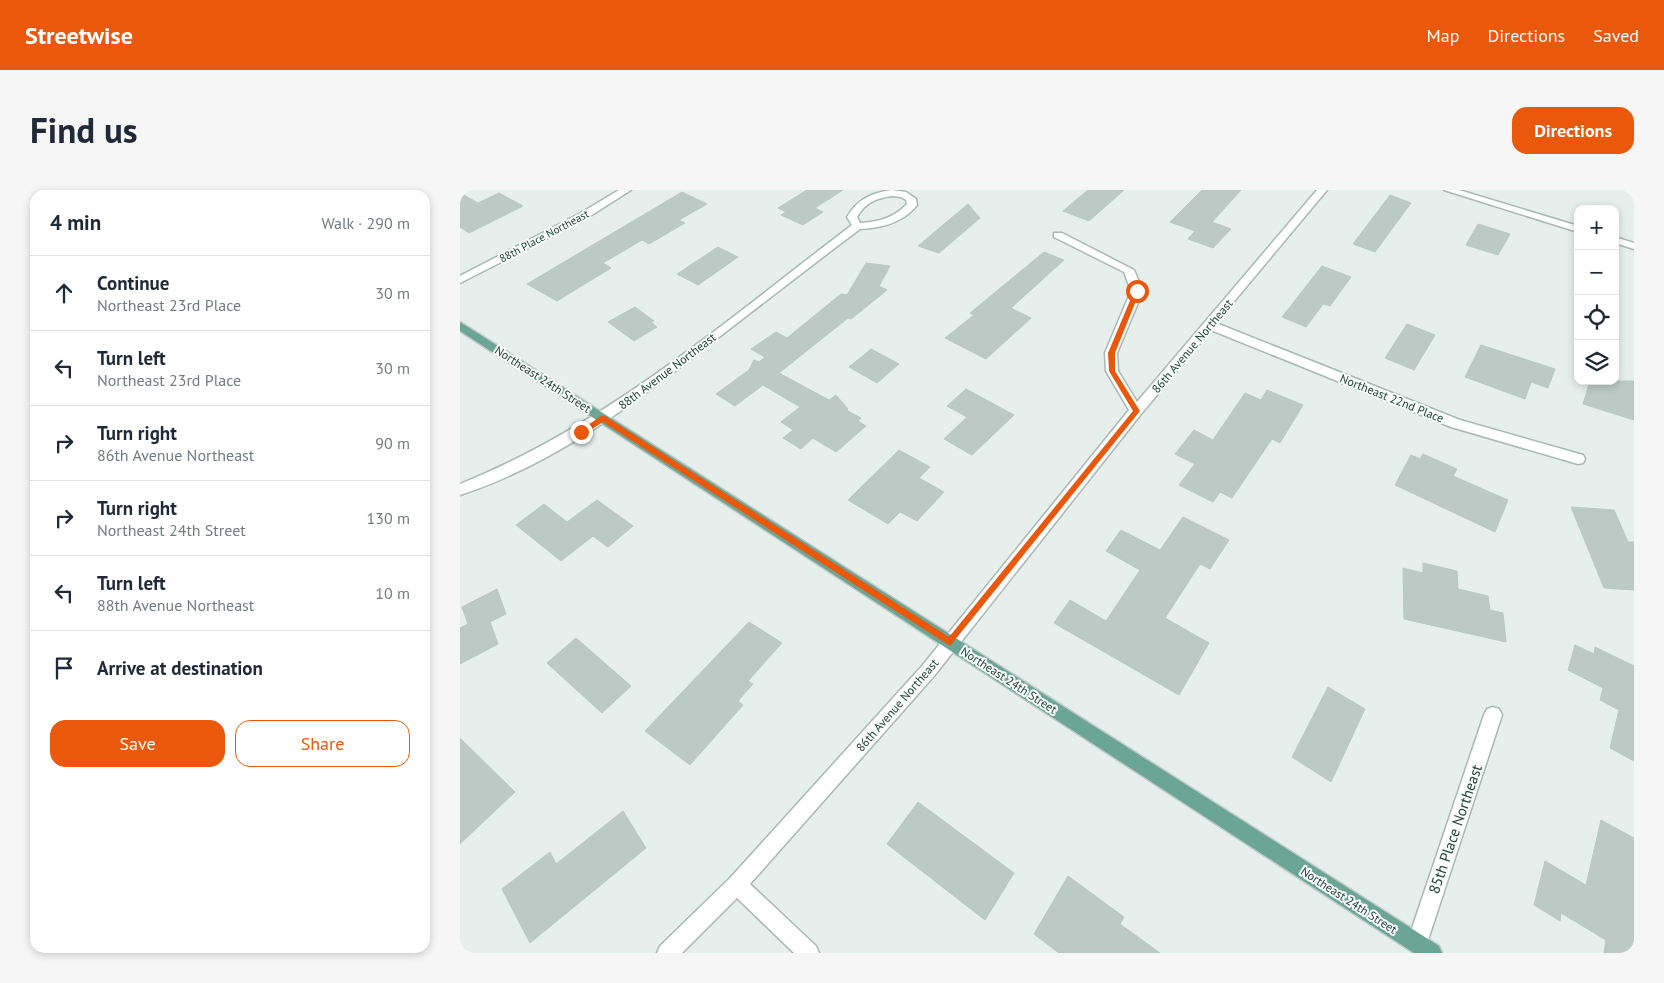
<!DOCTYPE html>
<meta charset="utf-8">
<style>
:root{--surface:#fff;--page:#f6f6f7;--text:#1f2937;--muted:#747a83;--line:#e0e1e3;--accent:#ea580c}
body{margin:0;font-family:"PT Sans",sans-serif;background:var(--page);color:var(--text)}
.controls{position:absolute;right:15px;top:15px;display:grid;overflow:hidden;border-radius:10px;box-shadow:0 2px 8px #0003}
.controls button{width:45px;height:45px;display:grid;place-items:center;padding:0;border:0;border-bottom:1px solid var(--line);background:var(--surface);color:var(--text);font:25px sans-serif}
.stop{position:absolute;width:15px;height:15px;margin:-11px;border:4px solid #ea580c;border-radius:50%;background:#fff}
.stop.end{background:#ea580c;border-color:#fff;box-shadow:0 1px 5px #0008}
.list{margin:0;padding:0;list-style:none}
h2{display:flex;justify-content:space-between;align-items:center;height:65px;margin:0;padding:0 20px;font-size:21px}
h2 small{font-size:16px;font-weight:400;color:var(--muted)}
.list li{display:grid;grid-template-columns:32px 1fr auto;gap:15px;align-items:center;box-sizing:border-box;height:75px;padding:0 20px;border-top:1px solid var(--line)}
.list b{display:block;font-size:19px;white-space:nowrap}
.list p{margin:0;font-size:16px;white-space:nowrap;color:var(--muted)}
.list em{font-size:16px;font-style:normal;color:var(--muted)}
.actions{display:flex;gap:10px;padding:15px 20px}
.actions a{flex:1;padding:11px 0;border:1px solid var(--accent);border-radius:15px;text-align:center;font-size:18px;color:var(--accent)}
.actions .main{background:var(--accent);color:#fff}
.icon{flex:none;width:28px;height:28px;fill:none;stroke:currentColor;stroke-width:2;stroke-linecap:round;stroke-linejoin:round}
.map{position:relative;flex:none;width:1174px;height:763px;overflow:hidden;border-radius:15px}
header{display:flex;align-items:center;gap:30px;box-sizing:border-box;height:70px;padding:0 25px;background:var(--accent);color:#fff}
header strong{font-size:24px}
nav{display:flex;gap:28px;margin-inline-start:auto;font-size:18px}
.intro{display:flex;align-items:center;justify-content:space-between;box-sizing:border-box;height:120px;padding:0 30px}
h1{margin:0;font-size:35px}
.button{padding:12px 22px;border-radius:15px;background:var(--accent);color:#fff;font-size:18px;font-weight:700}
main{display:flex;gap:30px;padding:0 30px}
aside{flex:1;background:var(--surface);border-radius:15px;box-shadow:0 2px 8px #0003}
.map>svg:first-child{display:block}
.building{fill:#bbcac4;stroke:#b8c9c2}
.lines{fill:none;stroke-linecap:round;stroke-linejoin:round}
.minor-casing{stroke:#a8b8b2;stroke-width:3}
.major-casing{stroke:#c2cac8;stroke-width:3}
.minor{fill:#fff;fill-rule:evenodd}
.major{fill:#6aa596;fill-rule:evenodd}
.route{fill:#ea580c}
.labels{text-anchor:middle;dominant-baseline:central;stroke-width:4;stroke-linejoin:round;paint-order:stroke}
.far-street-label{font-size:11px;fill:#24423a;stroke:#f7fbf9}
.street-label{font-size:12px;fill:#24423a;stroke:#f7fbf9}
.near-street-label{font-size:15px;fill:#24423a;stroke:#f7fbf9}
</style>
<header>
<strong>Streetwise</strong>
<nav><a>Map</a><a>Directions</a><a>Saved</a></nav>
</header>
<div class="intro"><h1>Find us</h1><a class="button">Directions</a></div>
<main>
<aside>
<h2>4 min<small>Walk · 290 m</small></h2>
<ul class="list">
<li><svg class="icon" aria-label="ahead" viewBox="0 0 24 24"><path d="M12 20V5M6 11l6-6 6 6"/></svg><div><b>Continue</b><p>Northeast 23rd Place</p></div><em>30 m</em></li>
<li><svg class="icon" aria-label="left" viewBox="0 0 24 24"><path d="M17 20v-9H6M10 6l-5 5 5 5"/></svg><div><b>Turn left</b><p>Northeast 23rd Place</p></div><em>30 m</em></li>
<li><svg class="icon" aria-label="right" viewBox="0 0 24 24"><path d="M7 20v-9h11M14 6l5 5-5 5"/></svg><div><b>Turn right</b><p>86th Avenue Northeast</p></div><em>90 m</em></li>
<li><svg class="icon" aria-label="right" viewBox="0 0 24 24"><path d="M7 20v-9h11M14 6l5 5-5 5"/></svg><div><b>Turn right</b><p>Northeast 24th Street</p></div><em>130 m</em></li>
<li><svg class="icon" aria-label="left" viewBox="0 0 24 24"><path d="M17 20v-9H6M10 6l-5 5 5 5"/></svg><div><b>Turn left</b><p>88th Avenue Northeast</p></div><em>10 m</em></li>
<li><svg class="icon" aria-label="arrive" viewBox="0 0 24 24"><path d="M6 21V4h12l-3 4 3 4H6"/></svg><div><b>Arrive at destination</b></div></li>
</ul>
<div class="actions"><a class="main">Save</a><a>Share</a></div>
</aside>
<div class="map">
<svg width="1174" height="763" viewBox="0 0 1174 763">
<rect width="100%" height="100%" fill="#e6efeb"/>
<!-- building -->
<g class="building">
<polygon points="347,0 383,0 355,18 363,22 343,35 321,25 326,22 318,18"/>
<polygon points="628,0 664,0 629,31 603,21"/>
<polygon points="742,0 781,0 752,32 771,39 753,58 728,49 735,41 710,32"/>
<polygon points="222,2 247,14 219,30 225,33 189,54 182,50 143,73 151,78 97,111 67,94"/>
<polygon points="0,3 18,13 39,3 63,16 9,43 0,37"/>
<polygon points="930,5 951,13 915,62 893,54"/>
<polygon points="508,14 520,28 479,63 458,56"/>
<polygon points="1018,34 1050,44 1038,65 1006,55"/>
<polygon points="258,57 278,67 238,95 217,84"/>
<polygon points="584,62 604,70 551,118 571,128 526,169 485,148 514,125 510,123"/>
<polygon points="406,73 430,76 419,96 427,100 391,129 388,128 319,183 369,210 376,205 388,219 386,220 401,228 398,231 406,236 376,262 353,248 341,259 323,248 333,240 321,232 340,217 303,195 275,216 256,204 289,180 294,170 299,172 305,167 291,159 316,142 327,148 381,104 387,105"/>
<polygon points="862,76 891,87 870,116 863,114 846,137 822,127"/>
<polygon points="175,117 194,131 191,132 197,137 174,151 148,132"/>
<polygon points="947,134 975,145 954,180 925,168"/>
<polygon points="1021,155 1095,179 1088,198 1071,192 1065,209 1005,187"/>
<polygon points="411,159 439,174 417,193 389,177"/>
<polygon points="1130,191 1174,191 1174,230 1123,214"/>
<polygon points="506,199 554,225 512,265 484,249 507,227 487,216"/>
<polygon points="807,200 843,215 820,253 812,249 772,308 760,302 753,312 719,295 735,274 715,264 734,240 753,250 785,203 801,210"/>
<polygon points="439,260 470,277 459,288 484,302 457,331 440,322 428,334 388,310"/>
<polygon points="963,264 997,279 993,286 1048,310 1035,342 935,295 951,265 960,269"/>
<polygon points="137,310 173,336 148,357 133,346 101,371 56,335 84,314 107,332"/>
<polygon points="1111,317 1154,320 1168,352 1174,352 1174,400 1144,398"/>
<polygon points="723,327 769,350 750,379 740,374 705,428 749,453 719,505 594,433 610,410 646,431 680,380 646,361 661,340 700,360"/>
<polygon points="963,373 997,381 998,399 1028,406 1030,420 1043,423 1046,452 944,429 943,378 963,383"/>
<polygon points="37,399 46,424 30,432 38,454 0,474 0,438 8,434 2,417"/>
<polygon points="289,432 322,453 288,491 293,494 278,511 283,515 230,575 185,541"/>
<polygon points="116,448 171,496 142,523 87,473"/>
<polygon points="1115,455 1134,464 1135,457 1174,476 1174,571 1150,558 1159,520 1140,510 1143,498 1108,480"/>
<polygon points="868,497 905,519 871,592 832,567"/>
<polygon points="0,548 55,602 0,654"/>
<polygon points="458,612 554,683 525,730 427,654"/>
<polygon points="163,621 186,658 70,753 42,699 90,662 96,674"/>
<polygon points="1141,630 1174,648 1174,763 1144,763 1146,750 1101,723 1100,731 1074,715 1085,671 1126,695"/>
<polygon points="608,686 664,727 660,734 700,763 599,763 574,744"/>
</g>
<g class="lines">
<defs>
<g id="minor">
<polygon points="159,0 171,0 127,28 0,93 0,86 119,24"/>
<path d="M432 0 446 2 456 9 457 15C443 33 421 38 400 39 348 78 297 118 246 157 171 216 92 275 0 305V294C147 235 267 130 392 35L387 27C398 9 411 3 432 0ZM432 6 441 7 446 10 447 14C434 28 418 32 400 33L397 27C405 13 416 8 432 6Z"/>
<polygon points="857,0 867,0 756,133 1000,230 1123,265 1125,269 1123,273 1118,274 991,237 751,140 681,224 474,486 290,694 356,756 359,763 334,763 277,708 222,763 197,763 200,756 270,688 462,476 669,220 646,181 645,163 671,101 664,82 594,47 594,43 602,43 674,80 683,101 657,163 658,181 677,212"/>
<polygon points="984,0 999,0 1118,36 1118,42"/>
<polygon points="1155,47 1174,53 1174,59 1155,53"/>
<polygon points="1033,517 1039,519 1042,525 967,753 964,760 957,763 950,760 947,753 1024,525 1027,519"/>
</g>
<polygon id="major" points="0,132 979,756 982,763 954,763 0,141"/>
</defs>
<!-- minor casing -->
<use href="#minor" class="minor-casing"/>
<!-- major casing -->
<use href="#major" class="major-casing"/>
<!-- minor -->
<use href="#minor" class="minor"/>
<!-- major -->
<use href="#major" class="major"/>
</g>
<!-- route -->
<polygon class="route" points="677,99 680,101 655,163 655,181 680,221 490,456 143,232 124,244 118,242 141,226 145,226 489,447 673,221 649,181 648,163 674,101"/>
<g class="labels">
<!-- far-street labels -->
<g class="far-street-label">
<text transform="translate(84 46) rotate(-28)">88th Place Northeast</text>
</g>
<!-- street labels -->
<g class="street-label">
<text transform="translate(732 156) rotate(-50)">86th Avenue Northeast</text>
<text transform="translate(207 181) rotate(-37)">88th Avenue Northeast</text>
<text transform="translate(83 189) rotate(33)">Northeast 24th Street</text>
<text transform="translate(932 208) rotate(22)">Northeast 22nd Place</text>
<text transform="translate(549 490) rotate(33)">Northeast 24th Street</text>
<text transform="translate(437 515) rotate(-49)">86th Avenue Northeast</text>
<text transform="translate(889 710) rotate(33)">Northeast 24th Street</text>
</g>
<!-- near-street labels -->
<g class="near-street-label">
<text transform="translate(995 639) rotate(-71)">85th Place Northeast</text>
</g>
</g>
</svg>
<div class="controls">
<button>+</button>
<button>−</button>
<button><svg class="icon" aria-label="locate" viewBox="0 0 24 24"><circle cx="12" cy="12" r="6"/><path d="M12 2v4M12 18v4M2 12h4M18 12h4"/></svg></button>
<button><svg class="icon" aria-label="layers" viewBox="0 0 24 24"><path d="M12 4l9 5-9 5-9-5zM3 14l9 5 9-5"/></svg></button>
</div>
<div class="stop" style="left:677px;top:101px"></div>
<div class="stop end" style="left:121px;top:242px"></div>
</div>
</main>
